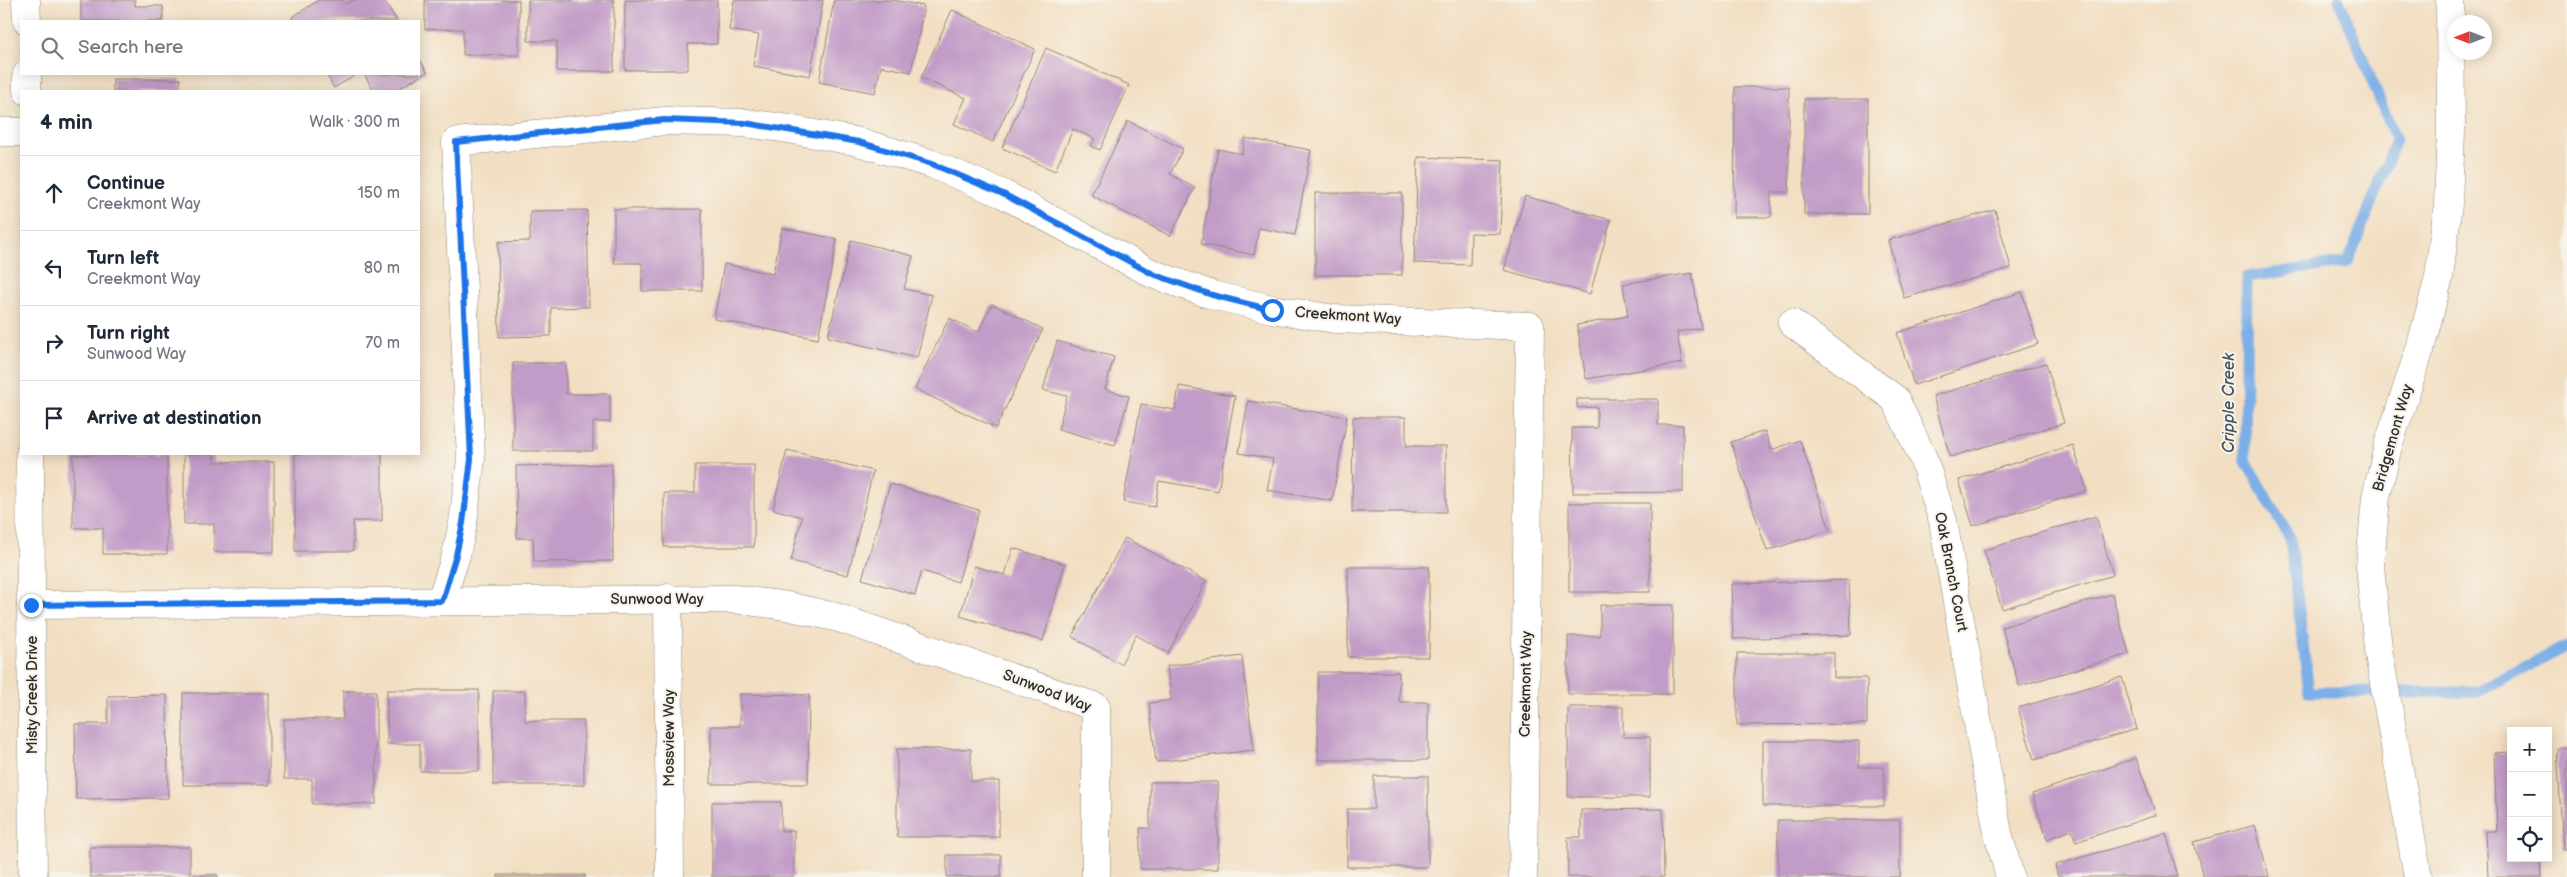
<!DOCTYPE html>
<meta charset="utf-8">
<style>
:root{--surface:#fff;--page:#f6f6f7;--text:#1f2937;--muted:#747a83;--line:#e0e1e3}
body{margin:0;font-family:"Balsamiq Sans",sans-serif;background:var(--page);color:var(--text)}
.controls{position:absolute;right:15px;bottom:15px;display:grid;overflow:hidden;border-radius:0px;box-shadow:0 2px 12px #0003}
.controls button{width:45px;height:45px;display:grid;place-items:center;padding:0;border:0;border-bottom:1px solid var(--line);background:var(--surface);color:var(--text);font:25px sans-serif}
.compass{position:absolute;left:2447px;top:15px;width:45px;height:45px;border-radius:50%;background:var(--surface);box-shadow:0 2px 12px #0003;rotate:270deg}
.stop{position:absolute;width:15px;height:15px;margin:-11px;border:4px solid #1a73e8;border-radius:50%;background:#fff}
.stop.end{background:#1a73e8;border-color:#fff;box-shadow:0 1px 5px #0008}
.list{margin:0;padding:0;list-style:none}
h2{display:flex;justify-content:space-between;align-items:center;height:65px;margin:0;padding:0 20px;font-size:21px}
h2 small{font-size:16px;font-weight:400;color:var(--muted)}
.list li{display:grid;grid-template-columns:32px 1fr auto;gap:15px;align-items:center;box-sizing:border-box;height:75px;padding:0 20px;border-top:1px solid var(--line)}
.list b{display:block;font-size:19px;white-space:nowrap}
.list p{margin:0;font-size:16px;white-space:nowrap;color:var(--muted)}
.list em{font-size:16px;font-style:normal;color:var(--muted)}
.icon{flex:none;width:28px;height:28px;fill:none;stroke:currentColor;stroke-width:2;stroke-linecap:round;stroke-linejoin:round}
.map{position:relative;flex:none;width:2567px;height:877px;overflow:hidden}
.search{position:absolute;background:var(--surface);box-shadow:0 2px 12px #0003;left:20px;top:20px;width:400px;height:55px;display:flex;align-items:center;gap:12px;box-sizing:border-box;padding:0 18px;border-radius:0px;color:var(--muted);font-size:19px}
.panel{position:absolute;background:var(--surface);box-shadow:0 2px 12px #0003;left:20px;top:90px;width:400px;height:365px;border-radius:0px}
.map>svg:first-child{display:block}
.lines{fill:none;stroke-linecap:round;stroke-linejoin:round}
.stream{stroke:#7cafe8;stroke-width:11}
.building{fill:#c29cc8}
.minor-casing{stroke:#8e8577;stroke-width:29}
.tertiary-casing{stroke:#8e8577;stroke-width:29}
.minor{stroke:#fff;stroke-width:28}
.tertiary{stroke:#fff;stroke-width:28}
.route{stroke:#1a73e8;stroke-width:6}
.labels{text-anchor:middle;dominant-baseline:central;stroke-width:4;stroke-linejoin:round;paint-order:stroke}
.street-label{font-size:15px;fill:#2b2b2b;stroke:#f7f3e8}
.water-label{font-size:16px;font-style:italic;fill:#435364;stroke:#f7f3e8}
</style>
<div class="map">
<svg width="2567" height="877" viewBox="0 0 2567 877">
<rect width="100%" height="100%" fill="#f7f3e8"/>
<filter id="ink" filterUnits="userSpaceOnUse"><feTurbulence type="fractalNoise" baseFrequency=".02" numOctaves="2"/><feDisplacementMap in="SourceGraphic" scale="10" xChannelSelector="R" yChannelSelector="G"/><feConvolveMatrix kernelMatrix="1 2 1 2 8 2 1 2 1" color-interpolation-filters="sRGB"/></filter>
<filter id="wash" filterUnits="userSpaceOnUse"><feTurbulence type="fractalNoise" baseFrequency=".0096" numOctaves="4" result="noise"/><feDisplacementMap in="SourceGraphic" scale="20" xChannelSelector="R" yChannelSelector="G"/><feGaussianBlur stdDeviation="1.12" result="paint"/><feColorMatrix in="noise" values="0 0 0 0 0 0 0 0 0 0 0 0 0 0 0 0 0 1.4 0 .05"/><feComposite in="paint" operator="in"/></filter>
<g filter="url(#wash)">
<rect width="100%" height="100%" fill="#f2dfc3"/>
<g class="lines">
<!-- stream -->
<polyline class="stream" points="2339,0 2396,140 2348,262 2247,277 2245,460 2290,538 2309,692 2477,692 2567,646"/>
</g>
<g id="blocks">
<!-- building -->
<g class="building">
<polygon points="81,0 135,0 135,6 163,6 163,21 81,21"/>
<polygon points="319,0 343,0 346,4 353,0 384,0 397,21 294,21 292,17"/>
<polygon points="425,0 519,0 519,55 463,55 463,29 425,29"/>
<polygon points="528,0 614,0 614,71 557,71 557,41 528,41"/>
<polygon points="625,0 717,0 717,44 688,44 688,70 625,70"/>
<polygon points="734,0 823,0 810,76 753,66 759,35 729,30"/>
<polygon points="834,0 893,0 924,6 911,72 881,66 875,93 819,82"/>
<polygon points="952,10 1035,49 993,142 954,124 966,98 921,78"/>
<polygon points="1046,48 1129,85 1100,150 1091,146 1095,139 1073,129 1055,171 1002,148"/>
<polygon points="419,58 427,72 395,91 374,91 364,74 419,74"/>
<polygon points="326,74 357,74 334,88"/>
<rect x="113" y="79" width="67" height="12"/>
<polygon points="1735,87 1789,87 1789,192 1771,192 1771,217 1734,217"/>
<rect x="1804" y="99" width="64" height="115"/>
<polygon points="1128,121 1183,149 1170,174 1195,188 1170,236 1091,195"/>
<polygon points="1245,138 1311,150 1295,235 1259,228 1254,255 1201,244 1218,149 1242,154"/>
<polygon points="1418,157 1503,160 1500,234 1471,233 1470,265 1414,263"/>
<rect x="1315" y="193" width="87" height="82"/>
<polygon points="1525,196 1611,220 1590,294 1504,270"/>
<polygon points="614,209 702,209 702,291 642,291 642,263 614,263"/>
<polygon points="587,210 589,307 551,308 551,336 499,337 498,242 530,241 530,211"/>
<polygon points="1995,210 2011,268 1904,298 1888,240"/>
<polygon points="782,228 837,239 818,339 714,319 724,264 773,274"/>
<polygon points="851,240 913,256 904,289 932,295 917,358 828,337"/>
<polygon points="1692,273 1701,328 1677,332 1682,363 1586,379 1577,325 1628,316 1623,284"/>
<polygon points="2022,292 2038,344 1914,385 1897,333"/>
<polygon points="992,304 1043,329 996,428 915,389 949,318 978,332"/>
<polygon points="1057,341 1114,357 1105,389 1129,396 1115,445 1058,429 1067,396 1043,390"/>
<polygon points="513,363 566,363 566,394 610,394 610,422 593,422 593,451 513,451"/>
<polygon points="2046,363 2064,423 1950,457 1933,396"/>
<polygon points="1179,386 1235,396 1218,491 1159,481 1155,507 1123,502 1141,404 1175,410"/>
<polygon points="1577,399 1658,399 1658,425 1683,425 1683,492 1573,493 1572,428 1597,428 1597,407 1577,408"/>
<polygon points="1248,401 1347,417 1332,501 1267,490 1273,459 1239,453"/>
<polygon points="1353,417 1406,417 1406,446 1446,446 1446,512 1352,512"/>
<polygon points="1765,431 1771,450 1800,440 1830,530 1767,551 1731,442"/>
<polygon points="2073,445 2087,491 1973,526 1959,480"/>
<polygon points="787,450 873,471 848,575 791,561 802,517 773,509"/>
<polygon points="184,454 214,454 214,462 274,462 274,552 214,552 214,524 184,524"/>
<polygon points="295,454 382,454 382,521 353,521 353,551 295,551"/>
<polygon points="73,455 167,455 167,554 103,554 103,528 73,528"/>
<polygon points="612,464 613,561 534,562 533,538 517,538 516,466"/>
<polygon points="695,465 754,465 754,547 664,547 664,493 695,493"/>
<polygon points="890,484 979,510 958,582 922,571 915,595 862,579"/>
<rect x="1569" y="503" width="81" height="89"/>
<polygon points="2096,516 2113,575 2002,609 1984,550"/>
<polygon points="1125,538 1206,581 1168,653 1136,635 1121,664 1072,637"/>
<polygon points="1013,548 1065,564 1043,641 960,616 974,566 1005,575"/>
<rect x="1348" y="567" width="81" height="90"/>
<polygon points="1849,580 1851,635 1733,639 1731,584"/>
<polygon points="2112,594 2129,654 2019,686 2002,627"/>
<polygon points="1600,605 1673,605 1673,694 1568,694 1568,636 1600,636"/>
<polygon points="1737,653 1834,653 1834,678 1867,678 1867,724 1737,725"/>
<polygon points="1242,656 1254,750 1156,762 1149,703 1171,700 1167,666"/>
<polygon points="1318,672 1399,672 1399,702 1428,702 1428,760 1318,760"/>
<polygon points="2122,677 2137,729 2034,760 2018,708"/>
<polygon points="387,690 479,690 479,771 420,771 420,744 387,744"/>
<polygon points="343,691 376,691 376,804 312,804 312,779 284,779 284,719 343,719"/>
<polygon points="493,691 525,691 525,721 584,721 584,785 493,785"/>
<rect x="183" y="693" width="86" height="92"/>
<polygon points="740,694 809,695 808,784 711,784 711,726 740,726"/>
<polygon points="167,695 168,798 76,799 75,724 108,724 108,696"/>
<polygon points="1568,707 1623,707 1623,737 1650,737 1650,797 1568,797"/>
<polygon points="1763,741 1859,741 1859,767 1884,767 1884,806 1763,806"/>
<polygon points="2567,748 2567,849 2563,849 2557,749"/>
<polygon points="897,749 971,749 971,781 999,781 999,837 897,837"/>
<polygon points="2511,752 2511,858 2541,858 2542,877 2488,877 2486,831 2497,831 2494,753"/>
<polygon points="2136,758 2156,815 2076,842 2072,830 2047,839 2032,794"/>
<polygon points="1374,776 1428,776 1428,867 1347,867 1347,809 1374,809"/>
<polygon points="1150,782 1218,782 1218,869 1140,869 1140,828 1150,828"/>
<polygon points="712,802 781,802 781,831 794,831 794,877 712,877"/>
<polygon points="1663,809 1664,877 1568,877 1568,837 1581,837 1581,810"/>
<rect x="1778" y="820" width="122" height="57"/>
<polygon points="2255,825 2269,877 2203,877 2194,842"/>
<polygon points="2166,833 2178,877 2058,877 2055,865"/>
<polygon points="90,847 190,847 190,875 218,875 218,877 90,877"/>
<rect x="947" y="855" width="54" height="22"/>
<rect x="498" y="875" width="87" height="2"/>
</g>
</g>
</g>
<g filter="url(#ink)">
<use href="#blocks" fill-opacity="0" stroke="#8e8577" stroke-width="1"/>
<g class="lines">
<defs>
<g id="minor">
<polyline points="0,132 21,132"/>
<polyline points="1792,323 1895,399 1923,458 1943,521 1977,718 1998,833 2010,877"/>
<polyline points="668,598 670,877"/>
<polyline points="441,601 456,555 463,523 471,459 456,142 665,121 745,123 783,128 859,142 932,164 1003,194 1153,274 1212,295 1272,309 1335,319 1530,326 1523,877"/>
<polyline points="31,605 734,599 787,606 839,618 1096,707 1096,877"/>
<polyline points="2418,877 2378,649 2370,566 2376,497 2388,446 2420,349 2439,277 2448,204 2451,131 2450,0"/>
</g>
<g id="tertiary">
<polyline points="26,0 27,21"/>
<polyline points="27,74 27,91"/>
<polyline points="30,454 33,877"/>
</g>
</defs>
<!-- minor casing -->
<use href="#minor" class="minor-casing"/>
<!-- tertiary casing -->
<use href="#tertiary" class="tertiary-casing"/>
<!-- minor -->
<use href="#minor" class="minor"/>
<!-- tertiary -->
<use href="#tertiary" class="tertiary"/>
</g>
</g>
<g class="lines" filter="url(#ink)">
<!-- route -->
<polyline class="route" points="31,605 442,601 456,555 463,523 471,459 456,142 664,120 745,123 859,142 932,164 1003,194 1153,274 1212,295 1272,310"/>
</g>
<g class="labels">
<!-- street labels -->
<g class="street-label">
<text transform="translate(1348 316) rotate(4)">Creekmont Way</text>
<text transform="translate(2393 438) rotate(-74)">Bridgemont Way</text>
<text transform="translate(1951 572) rotate(79)">Oak Branch Court</text>
<text x="657" y="599">Sunwood Way</text>
<text transform="translate(1526 684) rotate(-89)">Creekmont Way</text>
<text transform="translate(1047 691) rotate(21)">Sunwood Way</text>
<text transform="translate(32 695) rotate(-90)">Misty Creek Drive</text>
<text transform="translate(669 738) rotate(-90)">Mossview Way</text>
</g>
<!-- water labels -->
<g class="water-label">
<text transform="translate(2229 403) rotate(-90)">Cripple Creek</text>
</g>
</g>
</svg>
<div class="controls">
<button>+</button>
<button>−</button>
<button><svg class="icon" aria-label="locate" viewBox="0 0 24 24"><circle cx="12" cy="12" r="6"/><path d="M12 2v4M12 18v4M2 12h4M18 12h4"/></svg></button>
</div>
<svg class="compass" viewBox="-18 -18 36 36"><path d="M0-13l5 13h-10z" fill="#e53935"/><path d="M0 13l5-13h-10z" fill="#747a83"/></svg>
<div class="stop" style="left:1272px;top:310px"></div>
<div class="stop end" style="left:31px;top:605px"></div>
<div class="search"><svg class="icon" aria-label="search" viewBox="0 0 24 24"><circle cx="10" cy="10" r="6"/><path d="M15 15l6 6"/></svg>Search here</div>
<section class="panel">
<h2>4 min<small>Walk · 300 m</small></h2>
<ul class="list">
<li><svg class="icon" aria-label="ahead" viewBox="0 0 24 24"><path d="M12 20V5M6 11l6-6 6 6"/></svg><div><b>Continue</b><p>Creekmont Way</p></div><em>150 m</em></li>
<li><svg class="icon" aria-label="left" viewBox="0 0 24 24"><path d="M17 20v-9H6M10 6l-5 5 5 5"/></svg><div><b>Turn left</b><p>Creekmont Way</p></div><em>80 m</em></li>
<li><svg class="icon" aria-label="right" viewBox="0 0 24 24"><path d="M7 20v-9h11M14 6l5 5-5 5"/></svg><div><b>Turn right</b><p>Sunwood Way</p></div><em>70 m</em></li>
<li><svg class="icon" aria-label="arrive" viewBox="0 0 24 24"><path d="M6 21V4h12l-3 4 3 4H6"/></svg><div><b>Arrive at destination</b></div></li>
</ul>
</section>
</div>
